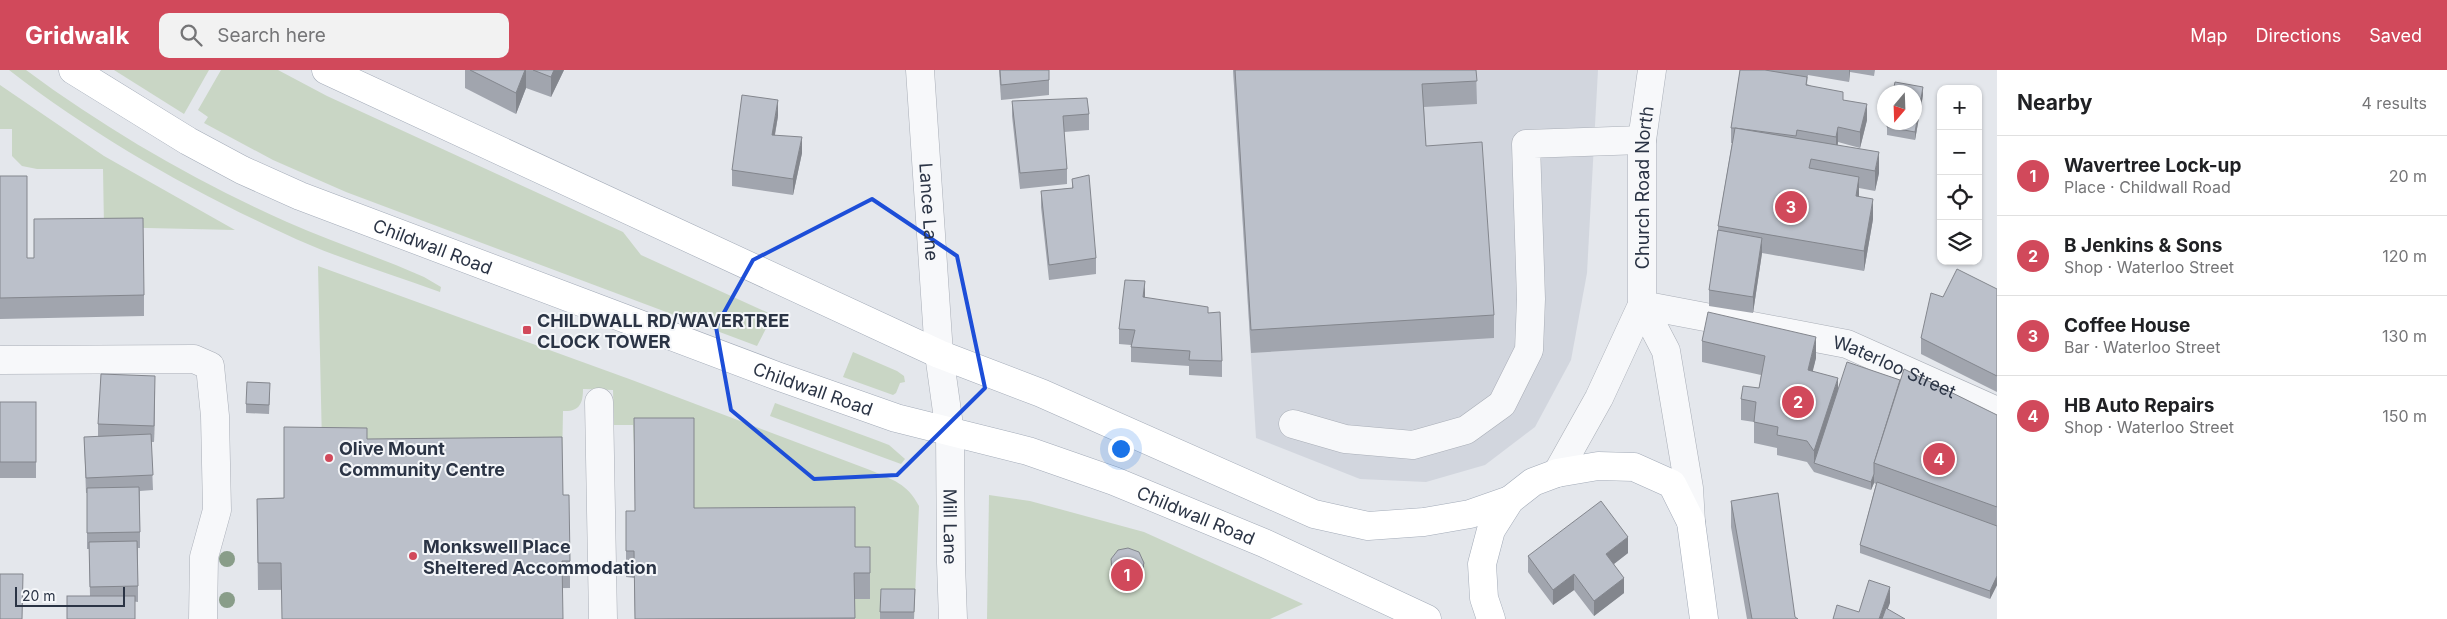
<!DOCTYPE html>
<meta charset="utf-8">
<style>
:root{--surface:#fff;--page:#f2f2f2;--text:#202124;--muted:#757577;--line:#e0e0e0;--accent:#d1495b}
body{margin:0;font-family:Inter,sans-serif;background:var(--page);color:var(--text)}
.controls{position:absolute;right:15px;top:15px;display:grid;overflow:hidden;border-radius:10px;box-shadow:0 1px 4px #0004}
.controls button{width:45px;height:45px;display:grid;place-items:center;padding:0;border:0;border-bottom:1px solid var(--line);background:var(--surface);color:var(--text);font:25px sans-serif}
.compass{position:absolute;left:1877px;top:15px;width:45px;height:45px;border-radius:50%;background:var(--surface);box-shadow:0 1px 4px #0004;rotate:199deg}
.scale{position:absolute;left:15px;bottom:12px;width:110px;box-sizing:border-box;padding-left:5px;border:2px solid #2b3445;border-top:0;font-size:14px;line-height:18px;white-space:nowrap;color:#2b3445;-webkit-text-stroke:4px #f4f6f9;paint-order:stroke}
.you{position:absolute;left:1120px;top:378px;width:18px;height:18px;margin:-12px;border:4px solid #fff;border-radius:50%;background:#1a73e8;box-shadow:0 0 0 8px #1a73e833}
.badge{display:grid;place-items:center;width:32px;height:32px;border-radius:50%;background:var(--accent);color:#fff;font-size:16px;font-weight:700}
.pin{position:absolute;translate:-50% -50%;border:2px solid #fff;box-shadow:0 1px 5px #0006}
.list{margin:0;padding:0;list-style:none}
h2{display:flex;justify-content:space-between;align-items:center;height:65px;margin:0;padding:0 20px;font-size:21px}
h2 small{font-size:16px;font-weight:400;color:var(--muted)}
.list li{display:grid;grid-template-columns:32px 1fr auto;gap:15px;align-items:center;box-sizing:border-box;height:80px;padding:0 20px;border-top:1px solid var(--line)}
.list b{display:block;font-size:19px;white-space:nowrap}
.list p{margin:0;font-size:16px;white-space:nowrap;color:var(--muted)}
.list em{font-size:16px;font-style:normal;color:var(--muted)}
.icon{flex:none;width:28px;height:28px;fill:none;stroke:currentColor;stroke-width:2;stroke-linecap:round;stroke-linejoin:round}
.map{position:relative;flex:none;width:1997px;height:549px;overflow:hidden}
header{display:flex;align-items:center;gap:30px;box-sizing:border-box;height:70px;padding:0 25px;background:var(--accent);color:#fff}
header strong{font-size:24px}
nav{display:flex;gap:28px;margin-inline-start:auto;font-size:18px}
.search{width:350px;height:45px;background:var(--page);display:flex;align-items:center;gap:12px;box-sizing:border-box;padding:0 18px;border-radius:10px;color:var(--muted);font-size:19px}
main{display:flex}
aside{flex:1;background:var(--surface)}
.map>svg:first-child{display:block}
.built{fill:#d2d6de}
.green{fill:#c9d6c5}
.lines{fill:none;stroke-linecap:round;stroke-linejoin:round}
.minor-casing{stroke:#a9aeb7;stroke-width:29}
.major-casing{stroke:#a3abb8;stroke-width:29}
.minor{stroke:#f7f8fa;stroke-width:28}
.major{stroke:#fff;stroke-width:28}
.tree{fill:#899d89}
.wall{fill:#a1a5ae}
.shaded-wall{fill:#83868d}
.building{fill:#bbc0ca;stroke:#83868d}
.marked{fill:none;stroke:#1d4ed8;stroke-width:4;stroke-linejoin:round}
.poi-dot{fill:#d1495b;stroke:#f4f6f9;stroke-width:2}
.labels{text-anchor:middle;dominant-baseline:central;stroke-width:4;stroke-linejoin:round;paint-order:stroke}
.street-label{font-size:18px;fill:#2b3445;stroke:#f4f6f9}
.poi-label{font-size:18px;font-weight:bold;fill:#2b3445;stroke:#f4f6f9;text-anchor:start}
</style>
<header>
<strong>Gridwalk</strong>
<div class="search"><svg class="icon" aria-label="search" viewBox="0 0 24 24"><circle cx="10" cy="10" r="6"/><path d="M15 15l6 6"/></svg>Search here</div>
<nav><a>Map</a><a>Directions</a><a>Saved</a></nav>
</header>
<main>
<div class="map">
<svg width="1997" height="549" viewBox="0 0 1997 549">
<rect width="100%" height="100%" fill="#e4e7ec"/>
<!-- built -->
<polygon class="built" points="1233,0 1598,0 1587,203 1571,290 1535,357 1485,395 1426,412 1360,409 1256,368"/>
<!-- green -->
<g class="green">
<path d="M9 0H26C107 60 195 111 287 152 332 172 379 187 424 207L441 217 440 222C388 203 333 187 283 163 187 119 93 65 9 0Z"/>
<polygon points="114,0 209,0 184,44"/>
<polygon points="221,0 278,0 327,26 623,162 641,185 773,245 757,276 346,122 273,90 204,53 208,47 198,40"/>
<polygon points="0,15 104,86 235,160 104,157 103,99 37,99 22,96 12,86 12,59 0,59"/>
<path d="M318 196 632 310 870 400C893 410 907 413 919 436L914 549H855L694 464 634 374 633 355H614L613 320 583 319C583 334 579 342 563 341L562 394 322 374Z"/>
<polygon points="853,282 897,301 904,306 905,312 900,313 896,323 893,325 843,307"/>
<polygon points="775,333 876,370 889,375 905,389 901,394 770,346"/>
<polygon points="989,425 1030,431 1144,462 1303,534 1270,549 987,549"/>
</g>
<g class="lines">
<defs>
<g id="minor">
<path id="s1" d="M920 0 939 284 950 363 951 493 953 549"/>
<path id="s2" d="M1642 235 1847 274 1997 341"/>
<polyline points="1642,235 1666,281 1689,418 1691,452"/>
<polyline points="0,290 194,289 210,296 215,346 217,440 204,487 203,549"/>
<polyline points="599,332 603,549"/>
<polyline points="1293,354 1345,369 1413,375 1466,360 1502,334 1529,280 1531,229 1526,74 1642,70"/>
<path id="s3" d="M1557 403 1599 328 1642 235V70L1652 0"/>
</g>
<g id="major">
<path id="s4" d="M73 0 188 71 242 100 300 126 777 306 896 348 1028 381 1114 411 1264 473 1427 549"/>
<polyline points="326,0 939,284 1041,323 1314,444 1368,456 1424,452 1470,444 1510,430"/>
<polyline points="1491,549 1484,528 1482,494 1491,460 1510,430 1533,412 1557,403 1598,396 1634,397 1672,414 1691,452 1704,549"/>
</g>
</defs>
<!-- minor casing -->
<use href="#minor" class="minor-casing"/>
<!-- major casing -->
<use href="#major" class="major-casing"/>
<!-- minor -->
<use href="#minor" class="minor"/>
<!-- major -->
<use href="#major" class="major"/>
</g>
<!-- trees -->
<g class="tree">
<circle cx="227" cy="489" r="8"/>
<circle cx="227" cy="530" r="8"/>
</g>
<!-- wall -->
<g class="wall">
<polygon points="465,0 564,0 551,27 526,18 516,44 465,18"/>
<polygon points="999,0 1049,0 1049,25 1001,30"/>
<polygon points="1233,0 1476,0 1477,34 1424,37 1426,76 1494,245 1494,268 1251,283"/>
<polygon points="1740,0 1875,0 1874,6 1850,2 1849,12 1808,5 1807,14 1843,30 1867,50 1860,78 1838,72 1838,75 1879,103 1875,121 1859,118 1859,126 1873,149 1864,201 1762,183 1753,243 1709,236 1709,220 1718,160 1718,156 1732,73 1731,73 1731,58"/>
<polygon points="1923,25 1915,70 1887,65 1887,57"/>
<polygon points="1012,31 1089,44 1089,60 1064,62 1067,99 1067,114 1020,119 1012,46"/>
<polygon points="778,46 775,65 802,83 793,125 732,116 732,100"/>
<polygon points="0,106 27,188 144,225 144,246 0,249"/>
<polygon points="1072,109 1096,188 1096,204 1049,210 1041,137 1041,121 1072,118"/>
<polygon points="1997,219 1997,322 1921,284 1921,268 1943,227"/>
<polygon points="1208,243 1222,291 1222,307 1189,305 1189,296 1131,292 1131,275 1119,274 1119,259"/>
<polygon points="1702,271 1816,288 1812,302 1838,320 1997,345 1997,515 1990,529 1860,483 1860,475 1876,414 1874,413 1871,420 1814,402 1807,392 1777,385 1777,378 1754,373 1754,352 1741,350 1741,329 1759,318 1761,305 1702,292"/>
<polygon points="155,321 154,372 151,372 153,420 140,421 140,478 138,478 138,532 90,526 89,479 87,479 87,423 86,423 84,367 98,367 98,354"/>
<polygon points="270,322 269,344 246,343 246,334"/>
<rect x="0" y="332" width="36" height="76"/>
<polygon points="367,369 563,425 570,491 570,518 258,520 257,429 284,428"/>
<polygon points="1731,431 1795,547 1798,549 1747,549 1731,457"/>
<polygon points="694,438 855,477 870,503 870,529 855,529 855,549 635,549 634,508 626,507 626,467"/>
<polygon points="1628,483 1614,494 1624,523 1594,546 1574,520 1553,535 1528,502 1528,486"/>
<polygon points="1111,489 1144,501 1141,512 1132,518 1120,518 1112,509"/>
<polygon points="915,519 914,549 880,549 880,542"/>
</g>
<!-- shaded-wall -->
<g class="shaded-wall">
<polygon points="525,0 526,0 526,18 516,44 516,23"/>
<polygon points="554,0 564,0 551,27 551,7"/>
<polygon points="1849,0 1850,0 1849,12"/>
<polygon points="1923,17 1923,25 1915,70 1915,62"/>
<polygon points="778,30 778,46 772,80 772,65"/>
<polygon points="1867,34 1867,50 1860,78 1860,62"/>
<polygon points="1838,57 1838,72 1836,82 1836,67"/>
<polygon points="802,67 802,83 793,125 793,109"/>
<polygon points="1879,82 1879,103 1875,121 1875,101"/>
<polygon points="1859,107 1859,127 1856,126"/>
<polygon points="1873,129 1873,149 1864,201 1864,181"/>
<polygon points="1762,168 1762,183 1753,243 1753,227"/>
<polygon points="1145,211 1145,227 1143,243 1143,227"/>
<polygon points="1816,267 1816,288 1808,321 1808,300"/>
<polygon points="155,306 155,321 154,372 154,356"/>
<polygon points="1838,308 1838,329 1814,393 1814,381"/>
<polygon points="1874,404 1874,413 1871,420 1871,412"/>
<polygon points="1628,467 1628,483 1606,500 1606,484"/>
<polygon points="1144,493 1144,501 1141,512 1132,518 1132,509"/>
<polygon points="1574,504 1574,520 1553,535 1553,520"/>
<polygon points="1997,506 1997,515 1990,529 1990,521"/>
<polygon points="1624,508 1624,523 1594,546 1594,531"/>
<polygon points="1890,517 1890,533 1884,549 1879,549"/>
</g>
<!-- building -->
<g class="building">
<polygon points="470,0 525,0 516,23"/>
<polygon points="533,0 554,0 551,7"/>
<polygon points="1000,0 1049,0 1049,10 1001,15"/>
<polygon points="1235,0 1476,0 1477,11 1422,14 1426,76 1482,72 1494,245 1251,260"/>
<polygon points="1740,0 1765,0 1807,7 1806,15 1843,22 1843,30 1867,34 1860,62 1838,57 1836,67 1797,60 1796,66 1735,58 1731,58"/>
<polygon points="1895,12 1923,17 1915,62 1887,57 1888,52 1914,52 1914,22 1893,22"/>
<polygon points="742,25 778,30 772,65 802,67 793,109 732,100"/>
<polygon points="1087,28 1089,44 1063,46 1067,99 1020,103 1012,31"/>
<polygon points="1735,58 1879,82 1875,101 1811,89 1809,98 1859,107 1856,126 1873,129 1864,181 1718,156"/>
<polygon points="1089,105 1096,188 1049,195 1041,121 1073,118 1072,109"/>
<polygon points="0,106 27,106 27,188 34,188 34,149 143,148 144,225 0,228"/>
<polygon points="1718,160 1762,168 1753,227 1709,220"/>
<polygon points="1957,199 1997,219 1997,306 1921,268 1931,223 1943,227"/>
<polygon points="1125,210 1145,211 1143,227 1208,237 1208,243 1220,242 1222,291 1189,290 1190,281 1131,277 1135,260 1119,259"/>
<polygon points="1708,242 1816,267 1808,300 1838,308 1814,381 1807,371 1777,365 1778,357 1754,352 1756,332 1741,329 1743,316 1759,318 1765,286 1702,271"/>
<polygon points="1847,292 1900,310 1874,393 1874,404 1871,412 1814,393"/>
<polygon points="1904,299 1997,345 1997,437 1874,393"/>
<polygon points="101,304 155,306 154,356 98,354"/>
<polygon points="247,312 270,313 269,335 246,334"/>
<rect x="0" y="332" width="36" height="60"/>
<polygon points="634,348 694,348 694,438 855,437 855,477 870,477 870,503 854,503 855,548 635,549 634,481 626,481 626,441 635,441"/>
<polygon points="284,357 367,358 367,369 562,367 563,425 569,425 570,491 562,491 563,549 282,549 281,493 258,493 257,429 284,428"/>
<polygon points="151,364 153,405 86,408 84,367"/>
<polygon points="1877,412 1997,456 1997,506 1990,521 1860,475"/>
<polygon points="139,417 140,462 87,463 87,418"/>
<polygon points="1778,423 1795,547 1798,549 1752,549 1731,431"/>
<polygon points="1601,431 1628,467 1606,484 1624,508 1594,531 1574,504 1553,520 1528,486"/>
<polygon points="137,471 138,516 90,517 89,472"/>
<polygon points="1128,478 1139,482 1144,493 1141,503 1132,509 1120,509 1112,501 1111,489 1118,480"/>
<polygon points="0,504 23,504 22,549 0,549"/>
<polygon points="1869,510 1890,517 1879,549 1833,549 1837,535 1859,542"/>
<polygon points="881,519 915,519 914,542 880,542"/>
<rect x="67" y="526" width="68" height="23"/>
<polygon points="1886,538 1905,549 1882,549"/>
</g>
<!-- marked area -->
<path class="marked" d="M872 129 957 186 985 318 897 405 814 409 731 340 716 257 753 190Z"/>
<!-- markers -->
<g class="poi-dot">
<rect x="522" y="255" width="10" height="10" rx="2.5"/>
<circle cx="329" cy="388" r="5"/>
<circle cx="413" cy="486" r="5"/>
</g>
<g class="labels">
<!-- street labels -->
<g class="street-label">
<text stroke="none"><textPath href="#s3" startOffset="306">Church Road North</textPath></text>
<text stroke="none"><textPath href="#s1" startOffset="142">Lance Lane</textPath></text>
<text stroke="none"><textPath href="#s4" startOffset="402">Childwall Road</textPath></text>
<text stroke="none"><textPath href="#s2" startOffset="261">Waterloo Street</textPath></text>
<text stroke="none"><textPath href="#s4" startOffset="808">Childwall Road</textPath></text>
<text stroke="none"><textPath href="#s4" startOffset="1212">Childwall Road</textPath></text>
<text stroke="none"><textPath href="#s1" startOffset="458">Mill Lane</textPath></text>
</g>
<!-- poi labels -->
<g class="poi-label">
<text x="537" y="250">CHILDWALL RD/WAVERTREE<tspan x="537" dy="21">CLOCK TOWER</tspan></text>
<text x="339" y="378">Olive Mount<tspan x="339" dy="21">Community Centre</tspan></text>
<text x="423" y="476">Monkswell Place<tspan x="423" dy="21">Sheltered Accommodation</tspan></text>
</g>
</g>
</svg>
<div class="controls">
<button>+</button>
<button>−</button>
<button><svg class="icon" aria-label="locate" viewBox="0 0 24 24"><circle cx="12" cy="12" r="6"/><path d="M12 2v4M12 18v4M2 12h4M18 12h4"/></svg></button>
<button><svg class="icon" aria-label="layers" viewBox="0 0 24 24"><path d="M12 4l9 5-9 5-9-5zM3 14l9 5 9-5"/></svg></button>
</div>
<svg class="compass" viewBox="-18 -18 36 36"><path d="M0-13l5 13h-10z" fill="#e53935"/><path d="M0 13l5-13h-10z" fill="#757577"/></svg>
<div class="scale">20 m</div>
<div class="you"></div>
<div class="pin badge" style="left:1127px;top:505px">1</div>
<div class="pin badge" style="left:1798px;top:332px">2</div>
<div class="pin badge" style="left:1791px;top:137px">3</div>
<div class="pin badge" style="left:1939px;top:389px">4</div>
</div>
<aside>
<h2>Nearby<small>4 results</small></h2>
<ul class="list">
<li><span class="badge">1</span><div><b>Wavertree Lock-up</b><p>Place · Childwall Road</p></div><em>20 m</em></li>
<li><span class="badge">2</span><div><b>B Jenkins &amp; Sons</b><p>Shop · Waterloo Street</p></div><em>120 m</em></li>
<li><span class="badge">3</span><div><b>Coffee House</b><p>Bar · Waterloo Street</p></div><em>130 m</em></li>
<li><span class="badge">4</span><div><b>HB Auto Repairs</b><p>Shop · Waterloo Street</p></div><em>150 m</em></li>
</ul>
</aside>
</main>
